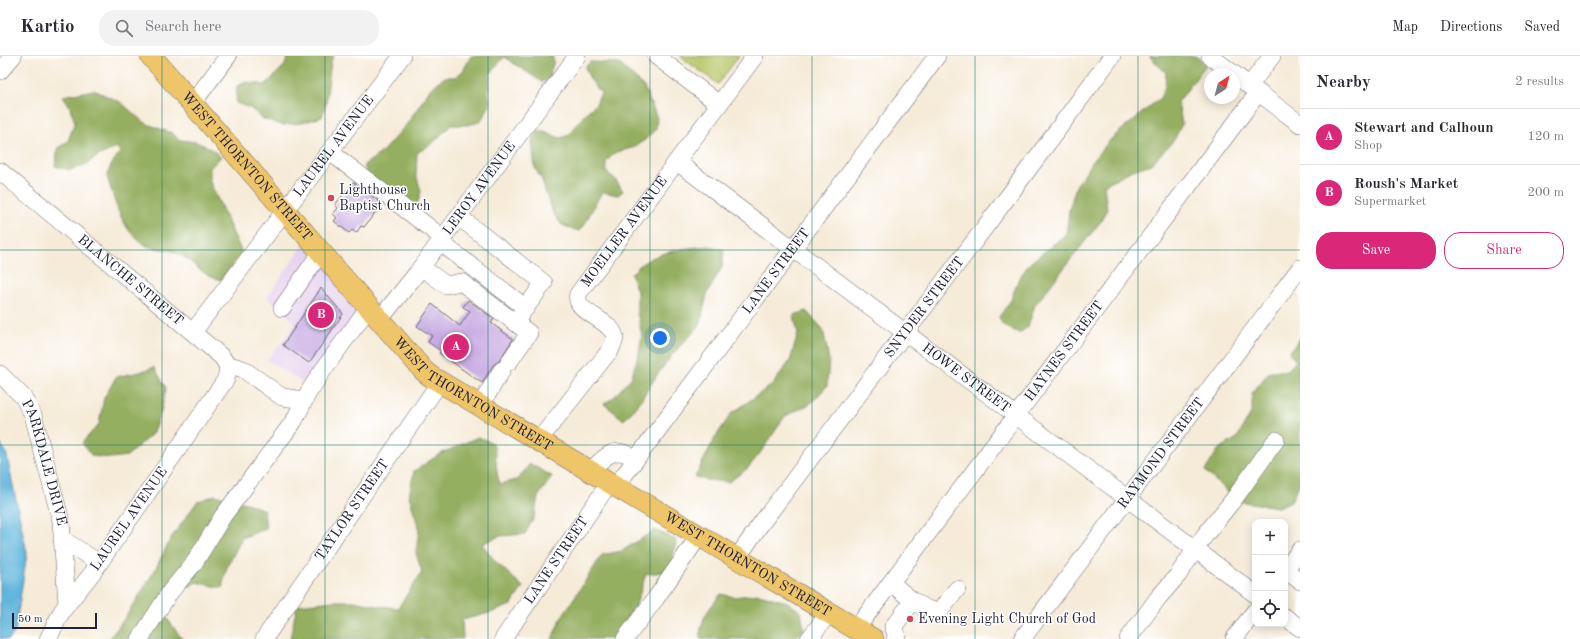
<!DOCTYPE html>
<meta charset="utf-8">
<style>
:root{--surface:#fff;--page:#f2f2f3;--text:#2b2b33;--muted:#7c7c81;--line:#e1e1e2;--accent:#db2777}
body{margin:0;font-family:"Old Standard TT",serif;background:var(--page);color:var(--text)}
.controls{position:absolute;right:12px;bottom:12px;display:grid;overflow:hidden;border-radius:8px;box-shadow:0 2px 10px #0003}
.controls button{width:36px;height:36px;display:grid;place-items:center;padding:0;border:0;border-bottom:1px solid var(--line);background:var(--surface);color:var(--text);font:20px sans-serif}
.compass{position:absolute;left:1204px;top:12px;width:36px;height:36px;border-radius:50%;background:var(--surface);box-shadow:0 2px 10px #0003;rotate:36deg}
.scale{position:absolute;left:12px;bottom:10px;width:85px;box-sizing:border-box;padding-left:4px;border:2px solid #22223b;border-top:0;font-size:11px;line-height:14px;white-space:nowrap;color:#22223b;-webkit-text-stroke:3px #fff;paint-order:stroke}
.you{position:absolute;left:660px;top:282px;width:14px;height:14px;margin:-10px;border:3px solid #fff;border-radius:50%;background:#1a73e8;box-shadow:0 0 0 6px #1a73e833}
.badge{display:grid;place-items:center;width:26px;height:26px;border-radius:50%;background:var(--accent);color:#fff;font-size:13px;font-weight:700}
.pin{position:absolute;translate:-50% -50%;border:2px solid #fff;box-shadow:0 1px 4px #0006}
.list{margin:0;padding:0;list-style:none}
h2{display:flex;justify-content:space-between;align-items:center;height:52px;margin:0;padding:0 16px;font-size:17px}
h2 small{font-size:13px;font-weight:400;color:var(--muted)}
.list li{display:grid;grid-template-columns:26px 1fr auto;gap:12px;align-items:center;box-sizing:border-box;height:56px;padding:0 16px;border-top:1px solid var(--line)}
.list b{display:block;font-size:15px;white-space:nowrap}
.list p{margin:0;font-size:13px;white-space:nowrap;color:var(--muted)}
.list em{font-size:13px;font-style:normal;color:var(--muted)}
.actions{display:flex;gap:8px;padding:12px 16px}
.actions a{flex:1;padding:9px 0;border:1px solid var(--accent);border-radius:16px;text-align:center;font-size:14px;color:var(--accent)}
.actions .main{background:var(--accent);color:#fff}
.icon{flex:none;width:22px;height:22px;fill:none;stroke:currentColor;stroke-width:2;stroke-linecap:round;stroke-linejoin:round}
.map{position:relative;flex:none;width:1300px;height:583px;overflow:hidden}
header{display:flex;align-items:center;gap:24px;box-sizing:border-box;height:56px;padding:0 20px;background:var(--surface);border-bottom:1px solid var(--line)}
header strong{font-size:19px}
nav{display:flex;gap:22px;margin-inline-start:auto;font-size:14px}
.search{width:280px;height:36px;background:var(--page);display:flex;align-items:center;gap:10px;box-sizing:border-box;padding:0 14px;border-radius:16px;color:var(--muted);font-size:15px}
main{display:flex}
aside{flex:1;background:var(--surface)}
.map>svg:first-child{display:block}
.built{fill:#e7d2ef}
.green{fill:#bbcb6e;stroke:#6e7654}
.forest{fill:#94af61;stroke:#5b684e}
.water{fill:#60b6dc;stroke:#416c8c}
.building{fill:#c8abe3}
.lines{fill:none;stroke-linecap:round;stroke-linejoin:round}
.minor-casing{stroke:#6c6872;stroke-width:18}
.major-casing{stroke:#6c6872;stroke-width:22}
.minor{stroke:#fff;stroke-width:17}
.major{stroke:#eec569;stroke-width:21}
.grid{fill:none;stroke:#0f766e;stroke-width:1;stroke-opacity:0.55}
.poi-dot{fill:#d1495b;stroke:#fff;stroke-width:1.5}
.labels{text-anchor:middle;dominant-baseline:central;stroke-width:3;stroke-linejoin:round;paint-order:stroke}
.street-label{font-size:14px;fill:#22223b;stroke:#fff}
.poi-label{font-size:14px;fill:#22223b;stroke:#fff;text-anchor:start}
</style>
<header>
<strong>Kartio</strong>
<div class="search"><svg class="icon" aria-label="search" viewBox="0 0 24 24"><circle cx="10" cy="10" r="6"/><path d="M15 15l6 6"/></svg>Search here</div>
<nav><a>Map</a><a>Directions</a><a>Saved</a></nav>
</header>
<main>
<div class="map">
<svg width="1300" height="583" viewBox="0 0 1300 583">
<rect width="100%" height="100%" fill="#fff"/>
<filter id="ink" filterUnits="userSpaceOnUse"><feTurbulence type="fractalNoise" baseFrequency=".025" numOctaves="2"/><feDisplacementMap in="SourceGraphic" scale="8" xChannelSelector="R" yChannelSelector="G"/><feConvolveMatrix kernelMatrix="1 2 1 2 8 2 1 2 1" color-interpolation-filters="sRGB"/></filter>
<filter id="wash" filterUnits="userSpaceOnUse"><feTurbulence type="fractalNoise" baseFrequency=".012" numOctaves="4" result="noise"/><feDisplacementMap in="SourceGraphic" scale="16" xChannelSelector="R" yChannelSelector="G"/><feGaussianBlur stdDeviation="0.9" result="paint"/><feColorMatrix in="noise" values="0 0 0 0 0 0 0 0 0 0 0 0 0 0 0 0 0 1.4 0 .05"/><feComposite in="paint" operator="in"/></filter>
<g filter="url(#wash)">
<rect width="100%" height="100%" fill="#f6ebd8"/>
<!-- built -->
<polygon class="built" points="306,186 366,251 309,331 267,304 296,268 267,241"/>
<!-- green -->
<polygon class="green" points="680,0 739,0 718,28"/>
<!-- forest -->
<g class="forest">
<polygon points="288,0 334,0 331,5 326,47 322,61 301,67 282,69 263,63 250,52 236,47 237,30 247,26 265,29 285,9"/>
<polygon points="471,0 552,0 554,5 548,24 542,26 504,1 490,18 488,37 490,49 480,66 467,69 451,69 433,87 417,97 416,119 421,135 418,146 413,150 367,119 364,109 381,97 407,68 431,32 445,21 455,21 463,15"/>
<polygon points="1149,0 1196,0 1206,9 1178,46 1182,68 1174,84 1151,108 1130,115 1104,129 1107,153 1101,165 1035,249 1028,271 1019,277 1003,269 999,261 1011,244 1019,222 1030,207 1066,178 1069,155 1076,130 1097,99 1112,82 1160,42 1165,31 1166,17"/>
<path d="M590 6 615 7 622 10 644 31 657 62 656 73 645 84 632 92 616 96 606 106V116L615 123 623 135 618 139 602 136C594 149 589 163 579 175L562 169 553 157 546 138 542 124 535 112 532 85 539 74 560 82 569 79 585 58 596 48 601 37 590 23 585 11Z"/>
<path d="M94 34 122 47 136 60 147 68 172 77 180 84 196 86 212 93 221 101 210 112V126L242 197 221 224C201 220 194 205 177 197 168 192 156 194 147 190 122 177 115 146 107 120L111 109 120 96 117 91 98 100 85 109 70 114 55 110 58 92 68 85 75 66 69 49 63 40Z"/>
<path d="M710 190 724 194 722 211 707 238 700 269 672 299 657 319 637 350 624 364 604 348 614 341 631 322 639 297 642 279 637 256V236L631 218C635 214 639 210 643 207 660 195 690 191 710 190Z"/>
<polygon points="806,255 823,273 829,304 827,330 810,348 785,360 764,392 748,412 729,426 707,424 695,421 715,382 731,358 773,328 790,305 798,278 794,259"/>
<polygon points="1300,282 1300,427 1291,445 1278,451 1237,445 1205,415 1218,394 1237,382 1252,355 1252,337 1270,315 1287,315 1296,305 1289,297"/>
<polygon points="154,311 166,332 161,356 152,378 127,400 110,402 92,400 82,387 99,368 104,342 116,321 140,316"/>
<path d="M478 381 493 387C497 401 495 415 500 428L517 424 530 408 552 420 538 441 534 461 525 478 499 480 482 488 495 505 523 531 511 549 493 556 462 564 463 583H290L297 549 334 545H354L378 550 398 552 422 516 416 497 419 473 409 440 414 415 440 398Z"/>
<polygon points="215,439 250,448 264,454 266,472 242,482 227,511 222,532 197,526 173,541 166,561 182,583 109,583 125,562 155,514 171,482 197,446"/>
<polygon points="655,474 676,484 671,515 646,518 635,552 615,583 552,583 561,562 602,499 622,495"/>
<path d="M721 538 734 541 759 538 787 546 801 556 804 574 793 583H700C700 563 709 553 721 538Z"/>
</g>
<!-- water -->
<polygon class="water" points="0,387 6,396 27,497 15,576 9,583 0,583"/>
<g id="blocks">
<!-- building -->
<g class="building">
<polygon points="353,126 382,148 364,171 361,170 356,177 352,174 349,177 334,165 337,162 333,158 338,152 335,149"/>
<polygon points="321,232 343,258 309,307 283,289"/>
<polygon points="468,244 494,263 491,267 513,283 499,305 493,309 482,327 439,297 441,295 428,286 432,280 417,270 432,248 460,270 470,255 463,251"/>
</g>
</g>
</g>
<g filter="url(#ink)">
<use href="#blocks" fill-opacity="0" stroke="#6c6872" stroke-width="1"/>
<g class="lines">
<defs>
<g id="minor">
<polyline points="656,0 719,48"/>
<polyline points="1210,0 1234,18"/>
<polyline points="0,15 13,0"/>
<polyline points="1234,18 1300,68"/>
<polyline points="1249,30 1272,0"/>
<polyline points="192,48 228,0"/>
<polyline points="330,96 443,182"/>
<path id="s1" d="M677 106 1255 538"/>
<path id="s2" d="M0 115 222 301 228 311 226 323 93 516 62 555 48 583"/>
<polyline points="459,161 544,227 515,266"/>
<polyline points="440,186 526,252"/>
<polyline points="421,211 446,229 461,226 529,277 509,306"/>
<polyline points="282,252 321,196"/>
<path id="s3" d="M380 263 417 217 577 0"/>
<path id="s4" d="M193 276 402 0"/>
<polyline points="227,308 243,313 282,341 304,344"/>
<path id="s5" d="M0 318 23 341 33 359 61 465 67 547"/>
<polyline points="480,350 502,314"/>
<path id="s6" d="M539 384 611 293C612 289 615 285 615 281 612 263 573 257 578 238L755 0"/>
<path d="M590 415C599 407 611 392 624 397 628 398 632 401 636 403"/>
<path id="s7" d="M616 430 937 0"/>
<polyline points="62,483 99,507"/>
<path id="s8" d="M737 502 760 469 1013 134 1112 0"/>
<polyline points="1285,514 1300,494"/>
<polyline points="1285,514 1300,525"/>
<polyline points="891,527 913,545"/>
<polyline points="1285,561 1300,572"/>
<path id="s9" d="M856 573 1258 37"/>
<polyline points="140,583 170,536 194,507 223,460 294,365 308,337 323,314 369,251"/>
<path id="s10" d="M264 583 440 326"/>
<path id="s11" d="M503 583 610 426"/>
<polyline points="625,583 656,542 699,480"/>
<polyline points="809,583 829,557"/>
<polyline points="895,583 897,579 893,571 913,545 927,553 939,556 957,533"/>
<path id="s12" d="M1022 583 1300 212"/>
<polyline points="1128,583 1158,542 1178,519 1205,479 1234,443 1276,384"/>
<polyline points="1234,583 1255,555"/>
</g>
<g id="major">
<path id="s13" d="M151 0 424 315 430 320 873 583"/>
</g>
</defs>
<!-- minor casing -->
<use href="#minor" class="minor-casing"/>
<!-- major casing -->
<use href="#major" class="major-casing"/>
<!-- minor -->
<use href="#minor" class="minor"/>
<!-- major -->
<use href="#major" class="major"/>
</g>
</g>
<!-- grid -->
<path class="grid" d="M162 0V583M325 0V583M488 0V583M650 0V583M812 0V583M975 0V583M1138 0V583M0 194H1300M0 389H1300"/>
<!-- markers -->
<g class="poi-dot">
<circle cx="331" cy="142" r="4"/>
<circle cx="910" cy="563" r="4"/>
</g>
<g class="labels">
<!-- street labels -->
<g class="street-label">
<text stroke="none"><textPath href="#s4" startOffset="233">LAUREL AVENUE</textPath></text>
<text stroke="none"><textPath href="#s13" startOffset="146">WEST THORNTON STREET</textPath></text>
<text stroke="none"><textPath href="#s3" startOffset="164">LEROY AVENUE</textPath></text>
<text stroke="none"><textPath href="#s6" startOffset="266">MOELLER AVENUE</textPath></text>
<text stroke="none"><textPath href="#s7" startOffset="268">LANE STREET</textPath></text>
<text stroke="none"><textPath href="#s2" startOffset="170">BLANCHE STREET</textPath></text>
<text stroke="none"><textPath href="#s8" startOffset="313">SNYDER STREET</textPath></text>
<text stroke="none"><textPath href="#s9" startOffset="347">HAYNES STREET</textPath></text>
<text stroke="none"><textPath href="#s1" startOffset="361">HOWE STREET</textPath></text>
<text stroke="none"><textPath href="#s13" startOffset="470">WEST THORNTON STREET</textPath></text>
<text stroke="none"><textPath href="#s12" startOffset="232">RAYMOND STREET</textPath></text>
<text stroke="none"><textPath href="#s5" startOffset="102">PARKDALE DRIVE</textPath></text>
<text stroke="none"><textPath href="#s10" startOffset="156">TAYLOR STREET</textPath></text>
<text transform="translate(129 463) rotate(-55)">LAUREL AVENUE</text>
<text stroke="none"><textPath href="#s11" startOffset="95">LANE STREET</textPath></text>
<text stroke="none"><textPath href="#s13" startOffset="794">WEST THORNTON STREET</textPath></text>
</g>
<!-- poi labels -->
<g class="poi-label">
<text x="339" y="134">Lighthouse<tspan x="339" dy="16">Baptist Church</tspan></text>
<text x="918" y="563">Evening Light Church of God</text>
</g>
</g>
</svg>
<div class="controls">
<button>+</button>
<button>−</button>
<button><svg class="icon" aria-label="locate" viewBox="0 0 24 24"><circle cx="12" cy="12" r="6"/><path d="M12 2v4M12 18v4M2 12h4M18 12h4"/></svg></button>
</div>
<svg class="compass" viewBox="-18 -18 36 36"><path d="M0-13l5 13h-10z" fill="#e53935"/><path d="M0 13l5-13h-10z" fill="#7c7c81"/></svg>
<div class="scale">50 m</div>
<div class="you"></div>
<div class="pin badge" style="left:456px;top:291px">A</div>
<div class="pin badge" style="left:321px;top:259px">B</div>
</div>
<aside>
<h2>Nearby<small>2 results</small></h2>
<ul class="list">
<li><span class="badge">A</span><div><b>Stewart and Calhoun</b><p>Shop</p></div><em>120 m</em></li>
<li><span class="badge">B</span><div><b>Roush's Market</b><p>Supermarket</p></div><em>200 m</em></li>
</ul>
<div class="actions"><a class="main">Save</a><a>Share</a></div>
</aside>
</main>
